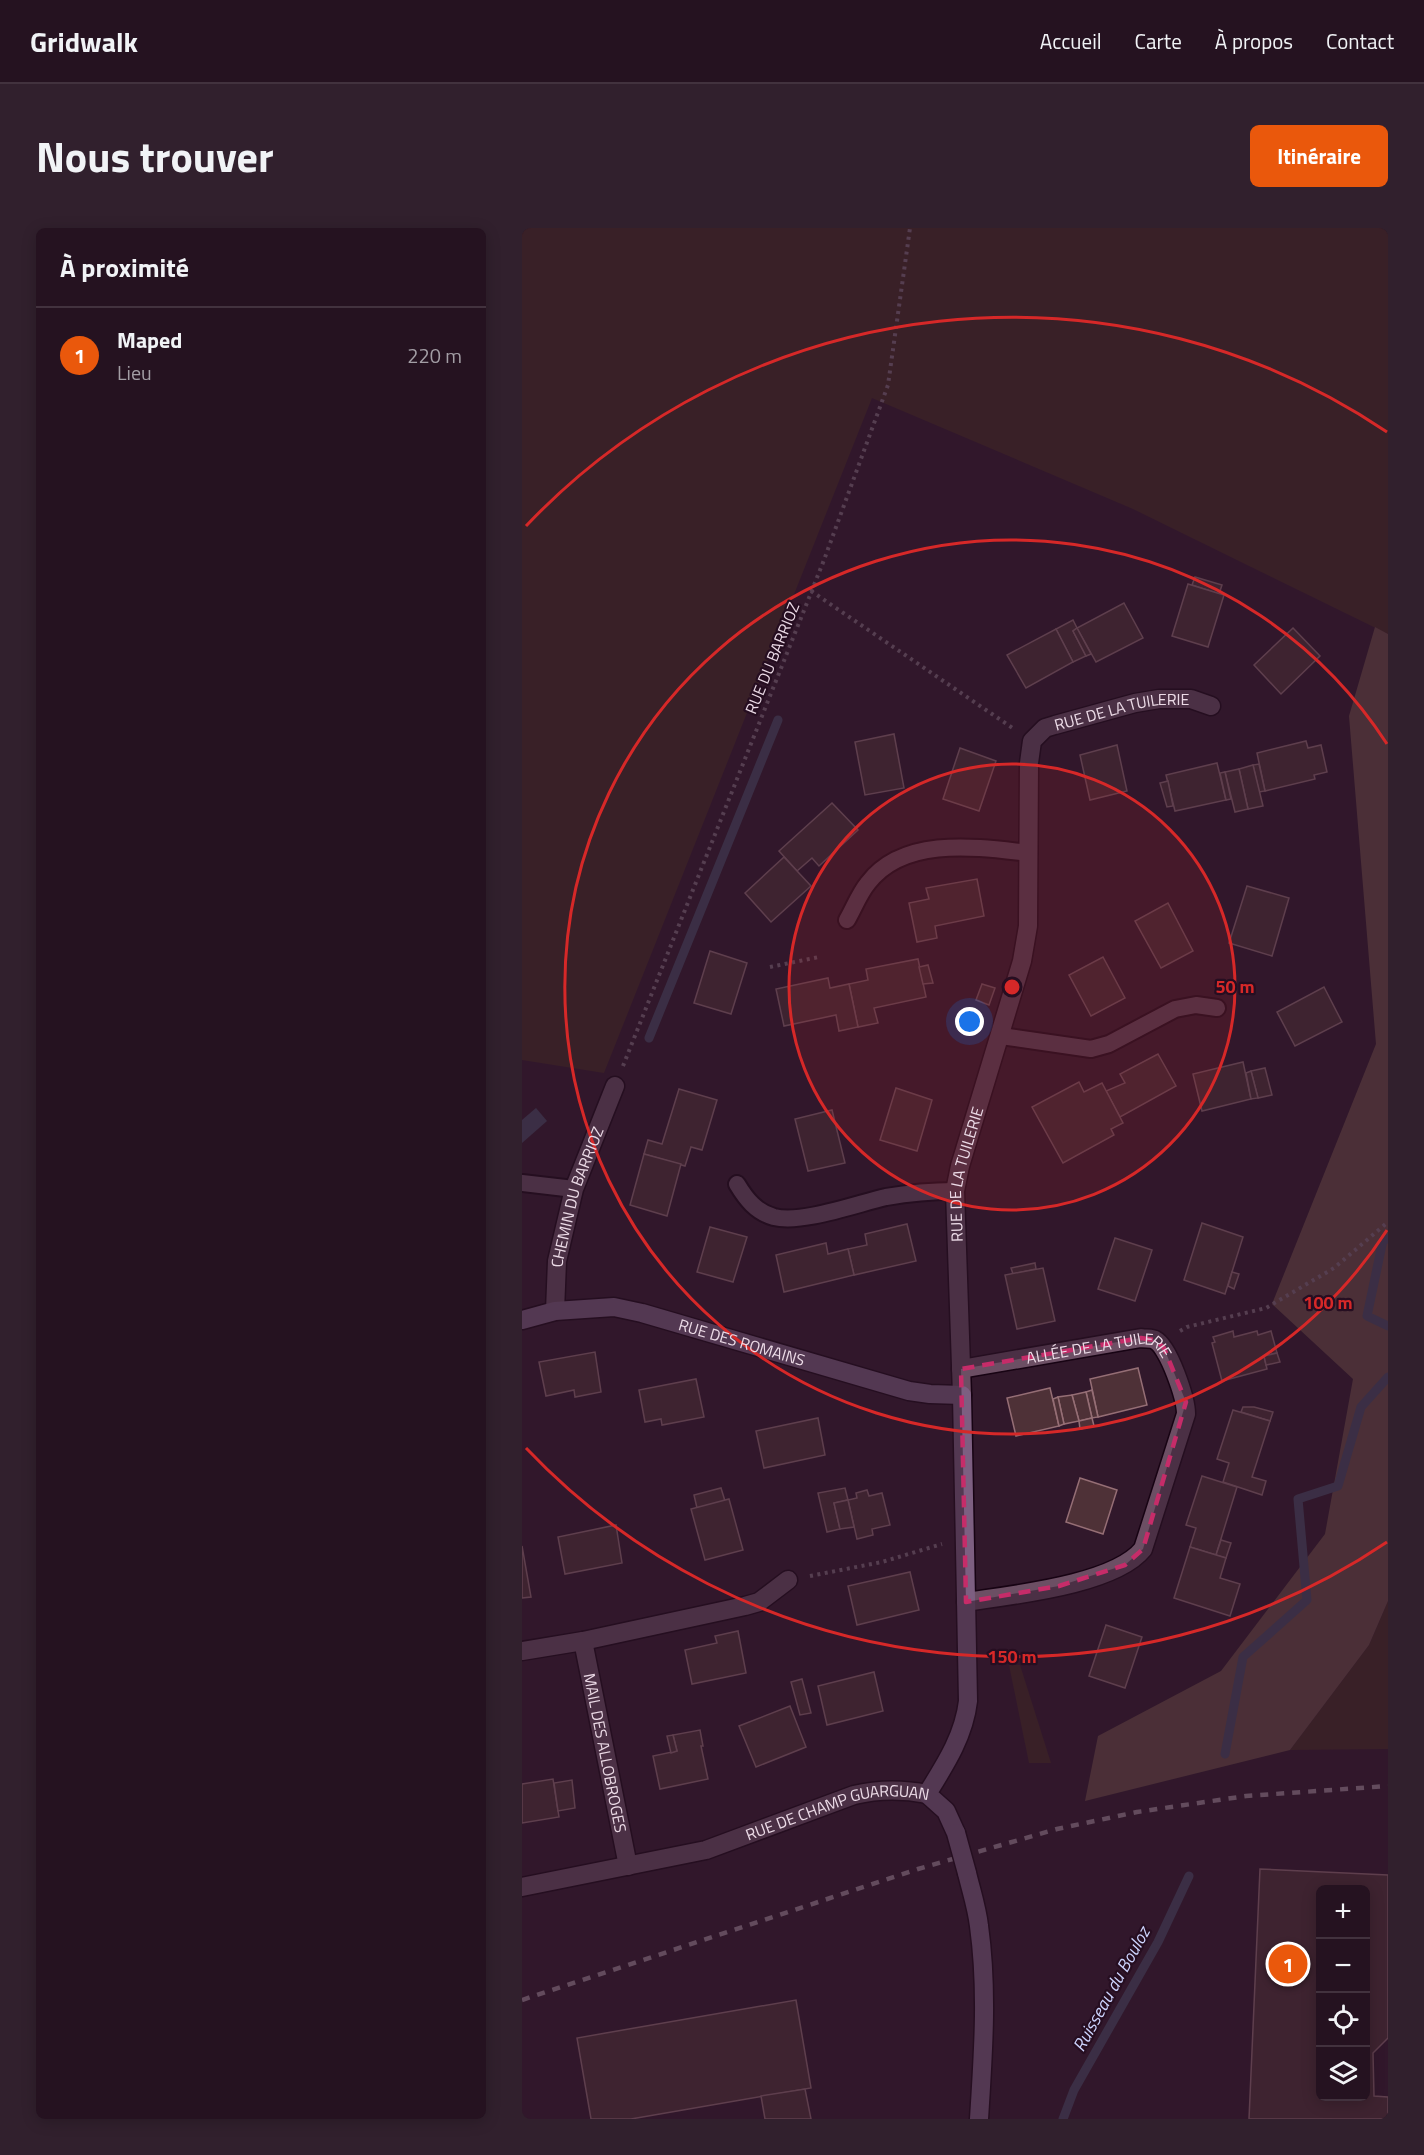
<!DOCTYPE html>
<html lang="fr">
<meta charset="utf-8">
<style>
:root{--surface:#251220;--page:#31202d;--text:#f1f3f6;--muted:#a39ea5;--line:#42323e;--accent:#ea580c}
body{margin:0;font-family:"Titillium Web",sans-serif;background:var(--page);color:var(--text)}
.controls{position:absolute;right:18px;bottom:18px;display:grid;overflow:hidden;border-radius:9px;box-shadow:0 3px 15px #0003}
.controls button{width:54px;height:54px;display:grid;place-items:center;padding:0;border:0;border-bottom:2px solid var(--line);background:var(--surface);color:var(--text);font:30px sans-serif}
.you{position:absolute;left:448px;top:794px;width:21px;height:21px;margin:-15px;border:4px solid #fff;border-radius:50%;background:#1a73e8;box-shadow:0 0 0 9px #1a73e833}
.badge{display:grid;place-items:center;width:39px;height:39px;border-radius:50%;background:var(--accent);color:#fff;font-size:20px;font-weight:700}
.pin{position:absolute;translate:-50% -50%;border:3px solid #fff;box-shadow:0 2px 6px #0006}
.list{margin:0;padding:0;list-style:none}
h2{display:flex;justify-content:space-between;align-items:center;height:78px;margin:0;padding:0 24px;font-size:26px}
h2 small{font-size:20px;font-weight:400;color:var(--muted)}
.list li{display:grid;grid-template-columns:39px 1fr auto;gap:18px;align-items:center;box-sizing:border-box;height:96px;padding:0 24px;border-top:2px solid var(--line)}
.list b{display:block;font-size:22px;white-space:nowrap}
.list p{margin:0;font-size:20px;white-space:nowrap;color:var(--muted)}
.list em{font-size:20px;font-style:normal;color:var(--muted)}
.icon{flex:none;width:33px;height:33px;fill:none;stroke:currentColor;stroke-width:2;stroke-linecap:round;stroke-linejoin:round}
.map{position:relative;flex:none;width:866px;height:1891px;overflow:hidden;border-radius:9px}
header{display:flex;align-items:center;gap:36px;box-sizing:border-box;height:84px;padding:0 30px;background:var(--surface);border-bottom:2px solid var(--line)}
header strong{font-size:28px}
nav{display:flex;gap:33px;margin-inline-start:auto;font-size:21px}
.intro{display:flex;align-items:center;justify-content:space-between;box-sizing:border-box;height:144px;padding:0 36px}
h1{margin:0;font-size:42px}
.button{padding:15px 27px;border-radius:9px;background:var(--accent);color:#fff;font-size:21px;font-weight:700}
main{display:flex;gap:36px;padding:0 36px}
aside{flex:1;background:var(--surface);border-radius:9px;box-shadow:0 3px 15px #0003}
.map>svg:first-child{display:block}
.green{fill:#442a23}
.forest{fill:#6a4d45}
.water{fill:#474b64}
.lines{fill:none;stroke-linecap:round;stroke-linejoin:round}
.stream{stroke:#474b64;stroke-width:9}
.building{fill:#4e3137;stroke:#956e75;stroke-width:1.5;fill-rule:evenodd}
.lane-casing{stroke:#170313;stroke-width:20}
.street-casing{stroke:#170313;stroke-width:21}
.secondary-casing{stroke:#170313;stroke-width:21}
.path{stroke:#826d7d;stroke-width:4;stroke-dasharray:3 4.5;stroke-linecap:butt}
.lane{stroke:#6c4f64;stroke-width:16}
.street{stroke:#6c4f64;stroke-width:18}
.secondary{stroke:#7d5f81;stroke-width:18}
.rail{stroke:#9f8a99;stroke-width:4.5;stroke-dasharray:8 8;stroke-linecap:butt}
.secondary-bridge-casing{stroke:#170313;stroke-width:21;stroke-linecap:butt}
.secondary-bridge{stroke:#7d5f81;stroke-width:18}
.marked{fill:none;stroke:#c62c69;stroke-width:4.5;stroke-dasharray:12 8;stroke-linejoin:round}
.ring{fill:none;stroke:#d62828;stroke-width:3}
.labels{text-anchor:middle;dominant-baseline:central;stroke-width:4.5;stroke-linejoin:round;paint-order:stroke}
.street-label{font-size:16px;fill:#ecdbe7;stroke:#260e21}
.water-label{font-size:18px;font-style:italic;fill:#cdd4fe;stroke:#260e21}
.centre{fill:#d62828;stroke:#260e21;stroke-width:3}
.ring-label{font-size:18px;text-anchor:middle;font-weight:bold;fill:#d62828;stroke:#260e21;stroke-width:4.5;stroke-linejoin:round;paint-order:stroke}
</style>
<header>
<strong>Gridwalk</strong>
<nav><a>Accueil</a><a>Carte</a><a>À propos</a><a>Contact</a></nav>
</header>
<div class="intro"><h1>Nous trouver</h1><a class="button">Itinéraire</a></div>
<main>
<aside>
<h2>À proximité<small></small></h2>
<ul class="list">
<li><span class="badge">1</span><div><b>Maped</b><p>Lieu</p></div><em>220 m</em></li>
</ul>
</aside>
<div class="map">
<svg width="866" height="1891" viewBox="0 0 866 1891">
<rect width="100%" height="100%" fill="#31182b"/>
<!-- green -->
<g class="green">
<polygon points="0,0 866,0 866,406 611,281 350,170 82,845 0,832"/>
<polygon points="866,1373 866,1521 768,1522 847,1417"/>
<polygon points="487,1437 498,1437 529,1535 507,1535"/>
</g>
<!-- forest -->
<polygon class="forest" points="853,399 866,406 866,1373 847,1417 768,1522 563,1573 576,1508 699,1443 803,1306 831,1151 750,1076 854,816 827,488"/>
<!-- water -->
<polygon class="water" points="14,880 25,893 0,915 0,892"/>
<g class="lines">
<!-- stream -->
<g class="stream">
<polyline points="127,810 256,492"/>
<polyline points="866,1011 861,1012 845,1088 866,1098"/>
<polyline points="703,1526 721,1429 785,1372 776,1271 816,1258 839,1179 866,1149"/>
<polyline points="541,1891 552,1862 636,1714 667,1648"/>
</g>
</g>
<!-- building -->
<g class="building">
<polygon points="673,349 700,357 697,366 670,357"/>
<polygon points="666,356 702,367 686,419 650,408"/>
<polygon points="602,375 621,410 574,434 555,400"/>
<polygon points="551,392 555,400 551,403 564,428 551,434 534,401"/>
<polygon points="555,400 569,426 564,428 551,403"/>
<polygon points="771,400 798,428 759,466 732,437"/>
<polygon points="534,401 551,434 504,460 485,427"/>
<polygon points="372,506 382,560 343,567 333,514"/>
<polygon points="784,513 786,520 799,517 805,544 792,547 793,551 743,563 735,525"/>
<polygon points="595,517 605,563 568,572 558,527"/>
<polygon points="438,520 474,533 457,583 421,571"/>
<polygon points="695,535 704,572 653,583 644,547"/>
<polygon points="737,536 743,563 737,564 731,537"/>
<polygon points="731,537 741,578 726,581 717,541"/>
<polygon points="717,541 726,581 713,584 703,544"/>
<polygon points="703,544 709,571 704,572 698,545"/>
<polygon points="646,553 651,578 645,579 638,555"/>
<polygon points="310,575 336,602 297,638 290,630 275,643 257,623"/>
<polygon points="262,629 289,658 249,694 223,665"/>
<polygon points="455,651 462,688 413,698 415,710 395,714 387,675 407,671 404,660"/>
<polygon points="725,658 767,670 750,728 707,715"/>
<polygon points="646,675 671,723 639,740 613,693"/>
<polygon points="188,723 225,735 209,786 172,775"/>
<polygon points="581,729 603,770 569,788 547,747"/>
<polygon points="396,731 404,769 352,780 356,795 336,799 327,756 346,752 344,741"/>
<polygon points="406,737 411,755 401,756 397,739"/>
<polygon points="306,750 308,760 327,756 336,799 317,803 314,787 262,798 254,761"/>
<polygon points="460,756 473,760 467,777 454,772"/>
<polygon points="802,759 820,794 773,818 755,784"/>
<polygon points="636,826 654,858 598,889 584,863 603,855 598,846"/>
<polygon points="721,834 729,871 680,883 671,846"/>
<polygon points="743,840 750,867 736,870 729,843"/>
<polygon points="729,843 736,870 729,871 724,845"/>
<polygon points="557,854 562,864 580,855 601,895 589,901 592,907 541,935 510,879"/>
<polygon points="374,860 410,872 395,923 358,912"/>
<polygon points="157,861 195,872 180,922 169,919 163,938 122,926 126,912 140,916"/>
<polygon points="310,882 323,935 286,943 273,891"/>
<polygon points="122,926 159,936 145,988 108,977"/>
<polygon points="680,995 721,1009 703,1066 662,1052"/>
<polygon points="385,996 394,1033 332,1047 326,1021 345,1017 343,1006"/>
<polygon points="188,999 225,1009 211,1054 175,1044"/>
<polygon points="593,1010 630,1022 613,1073 576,1061"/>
<polygon points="304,1015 306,1026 326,1021 332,1047 262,1064 254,1027"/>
<polygon points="513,1035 514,1041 491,1046 489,1040"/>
<polygon points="521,1040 533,1093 495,1101 483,1047"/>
<polygon points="710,1044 717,1046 712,1061 706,1058"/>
<polygon points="711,1103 712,1109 735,1103 736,1107 749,1103 755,1125 742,1128 745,1141 700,1153 690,1115 693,1114 691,1109"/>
<polygon points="73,1124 79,1164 53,1169 52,1162 24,1168 17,1134"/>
<polygon points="755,1125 758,1134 744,1137 742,1128"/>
<polygon points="616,1140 625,1177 576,1189 568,1151"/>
<polygon points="174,1151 182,1189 140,1197 139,1191 123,1194 117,1162"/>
<polygon points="528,1160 537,1198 494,1208 485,1170"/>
<polygon points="570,1162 576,1189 570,1190 564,1164"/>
<polygon points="564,1164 570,1190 557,1193 550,1167"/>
<polygon points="550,1167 557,1193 542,1196 536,1169"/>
<polygon points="536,1169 542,1196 537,1198 531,1171"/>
<polygon points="721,1179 732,1179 751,1184 748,1193 719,1184"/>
<polygon points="711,1182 748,1193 730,1249 744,1253 740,1267 701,1254 707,1235 695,1231"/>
<polygon points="296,1190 303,1227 242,1240 234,1203"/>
<polygon points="570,1190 572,1198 558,1201 557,1193"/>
<polygon points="680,1248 715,1259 694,1327 668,1319 674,1300 664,1297"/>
<polygon points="558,1250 595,1262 581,1306 544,1294"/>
<polygon points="199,1260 203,1273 175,1280 172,1267"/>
<polygon points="323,1260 326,1272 312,1275 318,1301 305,1304 296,1265"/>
<polygon points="345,1262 347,1268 360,1265 368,1297 350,1301 351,1307 335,1311 326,1272 335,1270 334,1265"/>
<polygon points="207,1271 221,1322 183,1332 169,1281"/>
<polygon points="326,1272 332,1299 318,1301 312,1275"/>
<polygon points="94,1297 100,1335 43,1346 36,1309"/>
<polygon points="699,1312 709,1315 704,1330 694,1327"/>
<polygon points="0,1318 9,1369 0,1370"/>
<polygon points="668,1319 704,1330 698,1350 718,1356 708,1388 652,1370"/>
<polygon points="388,1344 397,1382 335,1397 326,1358"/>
<polygon points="584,1397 620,1409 603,1460 567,1448"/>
<polygon points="216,1403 224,1445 170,1456 163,1422 195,1415 193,1408"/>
<polygon points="352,1444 361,1483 305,1497 296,1458"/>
<polygon points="280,1451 289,1485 278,1487 269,1454"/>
<polygon points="268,1478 284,1519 234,1539 217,1498"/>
<polygon points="178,1502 181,1518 179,1518 186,1551 138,1561 131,1528 155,1523 151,1507"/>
<polygon points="151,1507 155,1523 149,1525 145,1508"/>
<polygon points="31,1551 37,1589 0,1595 0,1556"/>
<polygon points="50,1552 53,1580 36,1583 32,1555"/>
<path d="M738 1641 866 1647V1810L851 1825 852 1868 866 1869V1891H727ZM798 1662H844V1868H798Z"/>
<polygon points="274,1772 289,1860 109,1891 69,1891 55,1810"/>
<polygon points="283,1861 289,1891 243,1891 239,1868"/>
</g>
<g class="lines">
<defs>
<g id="lane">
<path d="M325 692C332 680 337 666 346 655 382 608 454 619 507 625"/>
<polyline points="479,808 569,821 587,816 653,781 674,777 695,780"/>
<polyline points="0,955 52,961"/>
<path d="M215 956C224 971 234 984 252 989 280 996 334 976 364 969 387 965 409 963 433 963"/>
</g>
<g id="street">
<path id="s1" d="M33 1083 35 1033 52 961 93 858"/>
<path id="s2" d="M439 1141 619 1110C623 1111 630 1110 633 1112 647 1119 664 1171 664 1186L621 1321C592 1357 489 1367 444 1374"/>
<path id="s3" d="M440 1167 433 963 438 938 500 733 506 698 507 535 510 513 523 500 533 497 613 475 637 471H669L689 478"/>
<path id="s4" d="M61 1413 106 1638"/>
<polyline points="0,1423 61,1413 223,1378 237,1374 266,1352"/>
<path id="s5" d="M0 1659 184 1622 332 1567C357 1561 380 1561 405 1566"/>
</g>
<g id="secondary">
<path id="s6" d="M0 1092 33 1083 92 1079 120 1085 387 1163 408 1166 440 1167 446 1473C442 1508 423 1537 405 1566L424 1583 434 1605"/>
<path d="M445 1645C449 1662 455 1680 457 1698 466 1763 461 1827 457 1891"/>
</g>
</defs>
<!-- lane casing -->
<use href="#lane" class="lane-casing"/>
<!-- street casing -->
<use href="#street" class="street-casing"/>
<!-- secondary casing -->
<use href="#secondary" class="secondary-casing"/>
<!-- path -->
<g class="path">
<polyline points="289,363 492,501"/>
<polyline points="248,739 297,729"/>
<polyline points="101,838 302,332 366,157 388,0"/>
<polyline points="658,1103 665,1099 744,1080 812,1040 866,994"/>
<polyline points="288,1348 360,1334 420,1316"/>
</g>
<!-- lane -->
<use href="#lane" class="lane"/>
<!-- street -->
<use href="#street" class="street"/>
<!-- secondary -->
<use href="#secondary" class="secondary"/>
<!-- rail -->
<polyline class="rail" points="0,1772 396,1641 535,1601 615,1584 724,1568 866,1558"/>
<defs>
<polyline id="secondary-bridge" points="434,1605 445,1645"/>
</defs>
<!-- secondary-bridge casing -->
<use href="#secondary-bridge" class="secondary-bridge-casing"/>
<!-- secondary-bridge -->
<use href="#secondary-bridge" class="secondary-bridge"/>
</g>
<!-- marked area -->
<path d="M0 0H866V1891H0ZM619 1110 633 1112 642 1120 664 1174 621 1321 603 1337 537 1358 444 1374 439 1141Z" fill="#31182b" fill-opacity=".55" fill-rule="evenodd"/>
<path class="marked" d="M619 1110 633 1112 642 1120 664 1174 621 1321 603 1337 537 1358 444 1374 439 1141Z"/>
<!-- distance rings -->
<circle cx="490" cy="759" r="223" fill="#d62828" fill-opacity=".12"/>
<g class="ring">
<circle cx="490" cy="759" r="223"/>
<path d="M865 1002A447 447 0 1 1 865 516"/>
<path d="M865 1314A670 670 0 0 1 4 1220M4 298A670 670 0 0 1 865 204"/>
</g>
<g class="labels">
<!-- street labels -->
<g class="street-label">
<text transform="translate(250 430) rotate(-68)">RUE DU BARRIOZ</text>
<text stroke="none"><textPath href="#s3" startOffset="762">RUE DE LA TUILERIE</textPath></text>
<text stroke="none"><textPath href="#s3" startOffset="222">RUE DE LA TUILERIE</textPath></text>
<text stroke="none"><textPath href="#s1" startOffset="117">CHEMIN DU BARRIOZ</textPath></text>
<text stroke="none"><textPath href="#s6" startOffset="226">RUE DES ROMAINS</textPath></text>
<text stroke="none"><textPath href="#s2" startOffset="142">ALLÉE DE LA TUILERIE</textPath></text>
<text stroke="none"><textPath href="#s4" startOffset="114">MAIL DES ALLOBROGES</textPath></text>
<text stroke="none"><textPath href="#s5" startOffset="326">RUE DE CHAMP GUARGUAN</textPath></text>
</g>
<!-- water labels -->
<g class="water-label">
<text transform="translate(589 1761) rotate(-61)">Ruisseau du Bouloz</text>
</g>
</g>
<circle cx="490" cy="759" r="9" class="centre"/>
<g class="ring-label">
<text x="713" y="765">50 m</text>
<text x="806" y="1081">100 m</text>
<text x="490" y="1435">150 m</text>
</g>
</svg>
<div class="controls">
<button>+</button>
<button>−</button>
<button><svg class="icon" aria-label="locate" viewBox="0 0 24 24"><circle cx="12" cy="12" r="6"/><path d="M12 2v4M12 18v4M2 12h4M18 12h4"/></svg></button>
<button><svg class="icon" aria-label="layers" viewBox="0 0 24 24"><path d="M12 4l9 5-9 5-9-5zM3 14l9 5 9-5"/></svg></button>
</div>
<div class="you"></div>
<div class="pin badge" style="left:766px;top:1736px">1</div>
</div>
</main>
